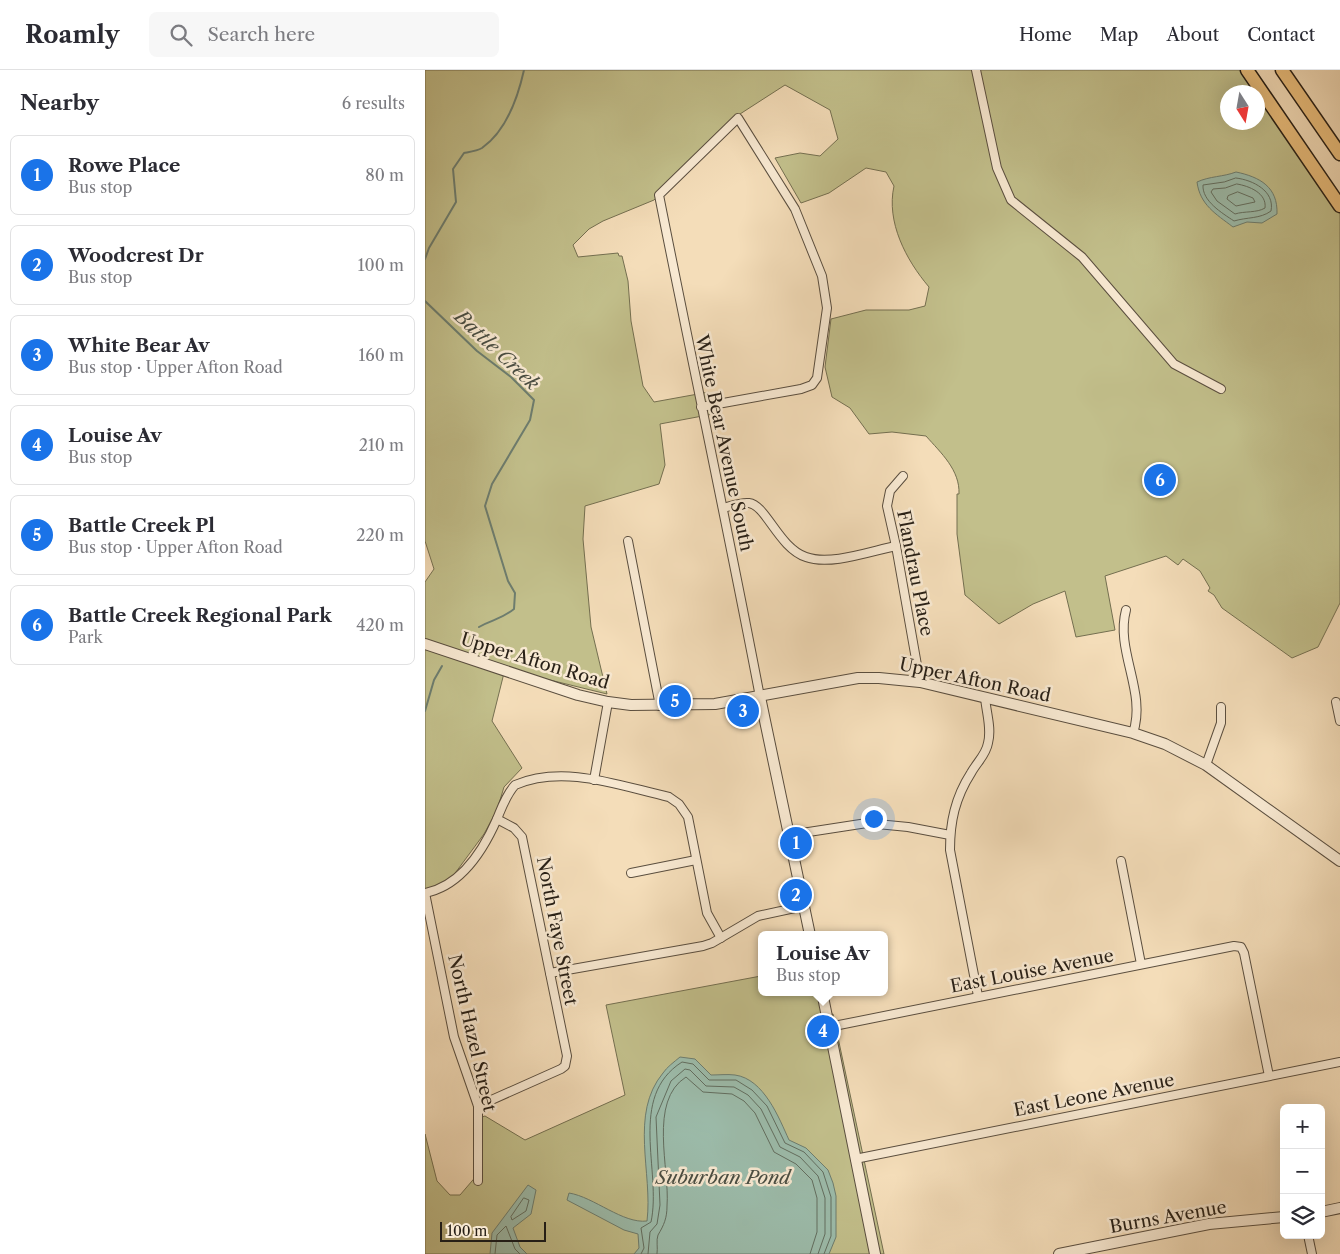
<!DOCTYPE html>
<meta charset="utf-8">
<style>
:root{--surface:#fff;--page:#f7f7f7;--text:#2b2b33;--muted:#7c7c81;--line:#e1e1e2;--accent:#1a73e8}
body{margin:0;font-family:"Libre Caslon Text",serif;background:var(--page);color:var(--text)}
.controls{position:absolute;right:15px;bottom:15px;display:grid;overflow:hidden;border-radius:8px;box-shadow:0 5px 20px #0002}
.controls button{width:45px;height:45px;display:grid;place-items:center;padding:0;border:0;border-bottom:1px solid var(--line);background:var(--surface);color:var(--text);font:25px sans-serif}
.compass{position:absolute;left:795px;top:15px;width:45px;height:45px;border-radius:50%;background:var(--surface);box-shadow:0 5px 20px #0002;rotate:169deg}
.scale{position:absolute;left:15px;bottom:12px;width:106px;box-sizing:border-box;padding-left:5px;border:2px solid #271f16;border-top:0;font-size:14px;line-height:18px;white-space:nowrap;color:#271f16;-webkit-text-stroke:4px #f8e9d2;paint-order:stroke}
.you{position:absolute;left:448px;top:748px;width:18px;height:18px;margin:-12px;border:4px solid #fff;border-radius:50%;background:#1a73e8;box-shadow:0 0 0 8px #1a73e833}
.badge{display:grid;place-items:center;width:32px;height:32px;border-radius:50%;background:var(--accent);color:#fff;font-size:16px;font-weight:700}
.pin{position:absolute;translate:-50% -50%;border:2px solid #fff;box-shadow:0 1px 5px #0006}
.popup{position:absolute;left:333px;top:861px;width:130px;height:65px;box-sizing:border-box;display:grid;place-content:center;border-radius:8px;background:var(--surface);filter:drop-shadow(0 1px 4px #0005);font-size:16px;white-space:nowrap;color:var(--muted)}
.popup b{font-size:19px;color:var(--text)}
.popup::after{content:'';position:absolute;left:50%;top:100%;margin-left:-10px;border:10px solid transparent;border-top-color:var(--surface)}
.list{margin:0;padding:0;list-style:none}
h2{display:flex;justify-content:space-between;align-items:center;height:65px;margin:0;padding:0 20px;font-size:21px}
h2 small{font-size:16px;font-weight:400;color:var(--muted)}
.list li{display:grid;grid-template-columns:32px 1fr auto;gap:15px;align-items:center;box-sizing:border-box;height:80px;margin:0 10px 10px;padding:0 10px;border:1px solid var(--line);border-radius:8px}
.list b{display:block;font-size:19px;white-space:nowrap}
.list p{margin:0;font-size:16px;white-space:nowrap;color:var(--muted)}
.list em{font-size:16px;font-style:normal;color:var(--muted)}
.icon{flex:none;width:28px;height:28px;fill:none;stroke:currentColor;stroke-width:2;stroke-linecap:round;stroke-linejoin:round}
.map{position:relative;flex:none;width:915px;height:1184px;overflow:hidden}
header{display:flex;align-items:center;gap:30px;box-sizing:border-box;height:70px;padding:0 25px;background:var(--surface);border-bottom:1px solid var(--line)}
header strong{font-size:24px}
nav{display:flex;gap:28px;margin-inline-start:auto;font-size:18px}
.search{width:350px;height:45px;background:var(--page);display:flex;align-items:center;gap:12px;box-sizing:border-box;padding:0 18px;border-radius:8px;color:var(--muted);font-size:19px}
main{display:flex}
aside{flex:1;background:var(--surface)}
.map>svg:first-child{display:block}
.green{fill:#c2bf8b;stroke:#746f50;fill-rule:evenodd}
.water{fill:#9cbcab;stroke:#6d7d6f}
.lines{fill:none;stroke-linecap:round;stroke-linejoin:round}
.shore{stroke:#626e60;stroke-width:1}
.stream{stroke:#6d7d6f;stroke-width:2}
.minor-casing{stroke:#5a4e3f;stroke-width:10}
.tertiary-casing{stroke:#5a4e3f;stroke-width:12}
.trunk-casing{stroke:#271f16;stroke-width:15}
.minor{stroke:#f8e9d2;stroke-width:8}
.tertiary{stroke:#f8e9d2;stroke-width:10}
.trunk{stroke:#eabe7c;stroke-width:12}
.labels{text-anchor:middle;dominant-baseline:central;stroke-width:5;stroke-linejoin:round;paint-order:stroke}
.street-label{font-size:18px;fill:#271f16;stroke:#f8e9d2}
.water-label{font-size:19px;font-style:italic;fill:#4a4e43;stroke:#f8e9d2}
</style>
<header>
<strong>Roamly</strong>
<div class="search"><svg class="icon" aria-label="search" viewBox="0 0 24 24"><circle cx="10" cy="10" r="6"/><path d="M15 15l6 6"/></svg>Search here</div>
<nav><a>Home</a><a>Map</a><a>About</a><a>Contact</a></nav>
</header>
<main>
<aside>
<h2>Nearby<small>6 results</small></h2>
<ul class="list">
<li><span class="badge">1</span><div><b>Rowe Place</b><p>Bus stop</p></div><em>80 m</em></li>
<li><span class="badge">2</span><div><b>Woodcrest Dr</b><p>Bus stop</p></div><em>100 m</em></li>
<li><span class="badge">3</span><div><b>White Bear Av</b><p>Bus stop · Upper Afton Road</p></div><em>160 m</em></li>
<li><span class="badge">4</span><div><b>Louise Av</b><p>Bus stop</p></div><em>210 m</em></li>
<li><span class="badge">5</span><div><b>Battle Creek Pl</b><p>Bus stop · Upper Afton Road</p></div><em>220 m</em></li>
<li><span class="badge">6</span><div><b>Battle Creek Regional Park</b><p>Park</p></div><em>420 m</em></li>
</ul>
</aside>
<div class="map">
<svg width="915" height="1184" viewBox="0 0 915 1184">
<rect width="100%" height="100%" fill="#f4ddb9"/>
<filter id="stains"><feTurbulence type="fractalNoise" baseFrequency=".004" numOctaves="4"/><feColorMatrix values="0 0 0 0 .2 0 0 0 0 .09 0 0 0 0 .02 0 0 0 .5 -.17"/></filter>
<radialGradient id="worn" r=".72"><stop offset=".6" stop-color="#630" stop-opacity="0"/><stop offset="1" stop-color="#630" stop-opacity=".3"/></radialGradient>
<!-- green -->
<g class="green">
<path d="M0 0H827L915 138V533L893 577 867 588 797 538 789 525 783 521 785 518 775 501 758 489 753 495 741 486 680 506 690 560 651 567 640 521 608 534 574 554 540 525 532 464V424H534C535 400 516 383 501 366L467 362 444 364 425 338 407 327 400 297 406 249 441 240H484L500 236 504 217C481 190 461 152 469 116L461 102 441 98 404 123 376 133 350 88 375 83 395 86 413 69 405 40 360 15 315 44 313 49 229 130 178 151 164 159 148 175 153 187 193 183 194 186H197L203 211 206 251 218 316 229 332 284 322 288 344 235 354 240 395 234 414 160 436 158 469 166 557 182 624 80 599 67 651 97 698 79 717 72 740 59 764 28 806 13 817 0 819V512L9 499 0 471ZM802 22H832V52H802Z"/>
<polygon points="336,906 337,922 395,922 400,945 408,944 459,1184 0,1184 0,1064 12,1111 25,1125 35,1125 53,1104 49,1050 60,1046 100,1070 200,1025 181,935"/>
</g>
<!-- water -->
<g class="water">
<path d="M811 102C835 107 853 117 852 144L837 153 822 152 808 157C791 144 775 135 772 112 785 106 798 107 811 102Z"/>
<path d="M255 987 270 989 286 1005C294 1005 302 1004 310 1005 339 1009 354 1048 364 1070L381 1078 403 1100 408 1113 411 1126V1167L404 1184H209L214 1178 213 1164 199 1160 142 1130 144 1123C169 1127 198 1154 222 1151 228 1103 204 1044 238 1003 242 997 249 992 255 987Z"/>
<polygon points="103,1115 111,1120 106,1144 88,1158 95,1177 102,1184 65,1184 67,1163"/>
</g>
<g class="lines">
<!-- shore -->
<g class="shore">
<path d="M811 108C828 110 850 121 846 141 835 149 822 147 809 151 797 143 777 131 778 115L799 112Z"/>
<path d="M812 114C824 116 842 123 840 138 832 143 819 141 810 144L792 131 786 122 788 119 800 118Z"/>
<polygon points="813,122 828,128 830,132 811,136 802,129 803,126"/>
<polygon points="99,1128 104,1130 101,1141 87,1150 86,1147"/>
<polyline points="70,1184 72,1165 81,1156 90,1179 95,1184"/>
<path d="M216 1184 219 1178 216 1158 226 1152C237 1101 202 1027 257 992L268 994 284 1010H311L327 1020 342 1036 360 1073 379 1082 398 1102 406 1127V1166L399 1184"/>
<polyline points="223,1184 225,1162 232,1154 235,1135 231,1047 246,1011 260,999 265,1000 281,1016 309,1017 323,1025 336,1039 355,1077 375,1087 393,1106 400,1128 400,1164 393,1184"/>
<path d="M232 1184C233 1178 231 1170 233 1165 239 1155 242 1148 242 1136 245 1099 223 1031 261 1007L278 1022 307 1024 319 1031 330 1043 349 1082 371 1094 387 1110 392 1128V1162L385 1184"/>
</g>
<!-- stream -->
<g class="stream">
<path d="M0 189 4 178 31 132 28 99 39 83C44 82 52 81 57 78 81 61 93 27 99 0"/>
<path d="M0 231 52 281 86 307 109 330 105 350 67 414 60 436 83 511 90 523 89 539C75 550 68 549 54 557"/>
<polyline points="0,641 9,610 17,596"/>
</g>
<defs>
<g id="minor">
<polyline points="551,0 572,98 586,130 657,187 749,294 796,319"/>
<path d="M276 337 376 319 387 315 392 308 402 238 397 206 370 139 313 48 234 125C267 292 303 459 335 627"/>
<polyline points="478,406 465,421 462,436 471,476 495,612"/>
<path d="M298 438C306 436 316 432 324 433 341 435 354 478 381 487 405 496 446 481 471 476"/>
<polyline points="203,471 235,636"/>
<path d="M701 540C690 581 722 622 708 663"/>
<polyline points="911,632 915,651"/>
<polyline points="781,695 796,653 796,637"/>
<polyline points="169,710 183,632"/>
<polyline points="364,765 442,753 483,757 525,765"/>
<polyline points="696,791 716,894"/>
<polyline points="206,803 271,790"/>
<path d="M0 823C36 816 58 781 72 749 77 737 81 725 90 715 139 694 195 716 244 727L254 734 263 747 282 843 296 868"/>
<polyline points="0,823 29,967 53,1036 53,1111"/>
<polyline points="125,903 278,876 287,873 333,846 379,836"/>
<path d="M553 926 525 780C525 752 530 728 546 703 552 692 561 685 563 673 567 658 561 642 560 627"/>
<polyline points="404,957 809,876 816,877 819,883 844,1006"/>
<polyline points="53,1036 136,999 140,996 142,986 97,767 89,758 72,749"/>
<polyline points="430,1089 915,992"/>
<polyline points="883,1165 887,1184"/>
</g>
<g id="tertiary">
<polyline points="0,574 153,625 183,632 206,635 290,634 433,608 454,608 495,612 708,663 740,674 781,695 915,791"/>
<polyline points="335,627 385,865"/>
<polyline points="397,922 450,1184"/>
<polyline points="896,1142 915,1138"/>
<polyline points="634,1184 784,1154 859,1147"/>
</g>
<g id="trunk">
<polyline points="822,0 915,136"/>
<polyline points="857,0 915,84"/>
</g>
</defs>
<!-- minor casing -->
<use href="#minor" class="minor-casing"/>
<!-- tertiary casing -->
<use href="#tertiary" class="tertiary-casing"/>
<!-- trunk casing -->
<use href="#trunk" class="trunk-casing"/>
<!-- minor -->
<use href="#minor" class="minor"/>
<!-- tertiary -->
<use href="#tertiary" class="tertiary"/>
<!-- trunk -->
<use href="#trunk" class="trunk"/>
</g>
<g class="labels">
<!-- street labels -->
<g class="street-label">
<text transform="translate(299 373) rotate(78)">White Bear Avenue South</text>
<text transform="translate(490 503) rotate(79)">Flandrau Place</text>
<text transform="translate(110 591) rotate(17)">Upper Afton Road</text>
<text transform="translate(550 610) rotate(12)">Upper Afton Road</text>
<text transform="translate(132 861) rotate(79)">North Faye Street</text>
<text transform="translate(607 901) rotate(-11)">East Louise Avenue</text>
<text transform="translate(47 963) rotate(77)">North Hazel Street</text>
<text transform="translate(669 1025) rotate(-11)">East Leone Avenue</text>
<text transform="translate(743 1147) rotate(-10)">Burns Avenue</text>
</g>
<!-- water labels -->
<g class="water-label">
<text transform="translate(72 280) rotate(43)">Battle Creek</text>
<text x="298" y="1107">Suburban Pond</text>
</g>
</g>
<rect width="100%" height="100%" filter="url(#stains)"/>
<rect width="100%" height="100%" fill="url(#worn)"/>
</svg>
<div class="controls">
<button>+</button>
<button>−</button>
<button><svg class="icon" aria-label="layers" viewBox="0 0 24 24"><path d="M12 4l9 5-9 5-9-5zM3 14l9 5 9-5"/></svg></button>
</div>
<svg class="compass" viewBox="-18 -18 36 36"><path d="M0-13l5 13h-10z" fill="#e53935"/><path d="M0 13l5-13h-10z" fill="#7c7c81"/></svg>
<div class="scale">100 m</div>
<div class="you"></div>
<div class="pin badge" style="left:371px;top:773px">1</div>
<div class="pin badge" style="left:371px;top:825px">2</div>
<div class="pin badge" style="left:318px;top:641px">3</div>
<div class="pin badge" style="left:398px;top:961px">4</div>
<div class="popup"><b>Louise Av</b>Bus stop</div>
<div class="pin badge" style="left:250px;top:631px">5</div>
<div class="pin badge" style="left:735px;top:410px">6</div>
</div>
</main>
